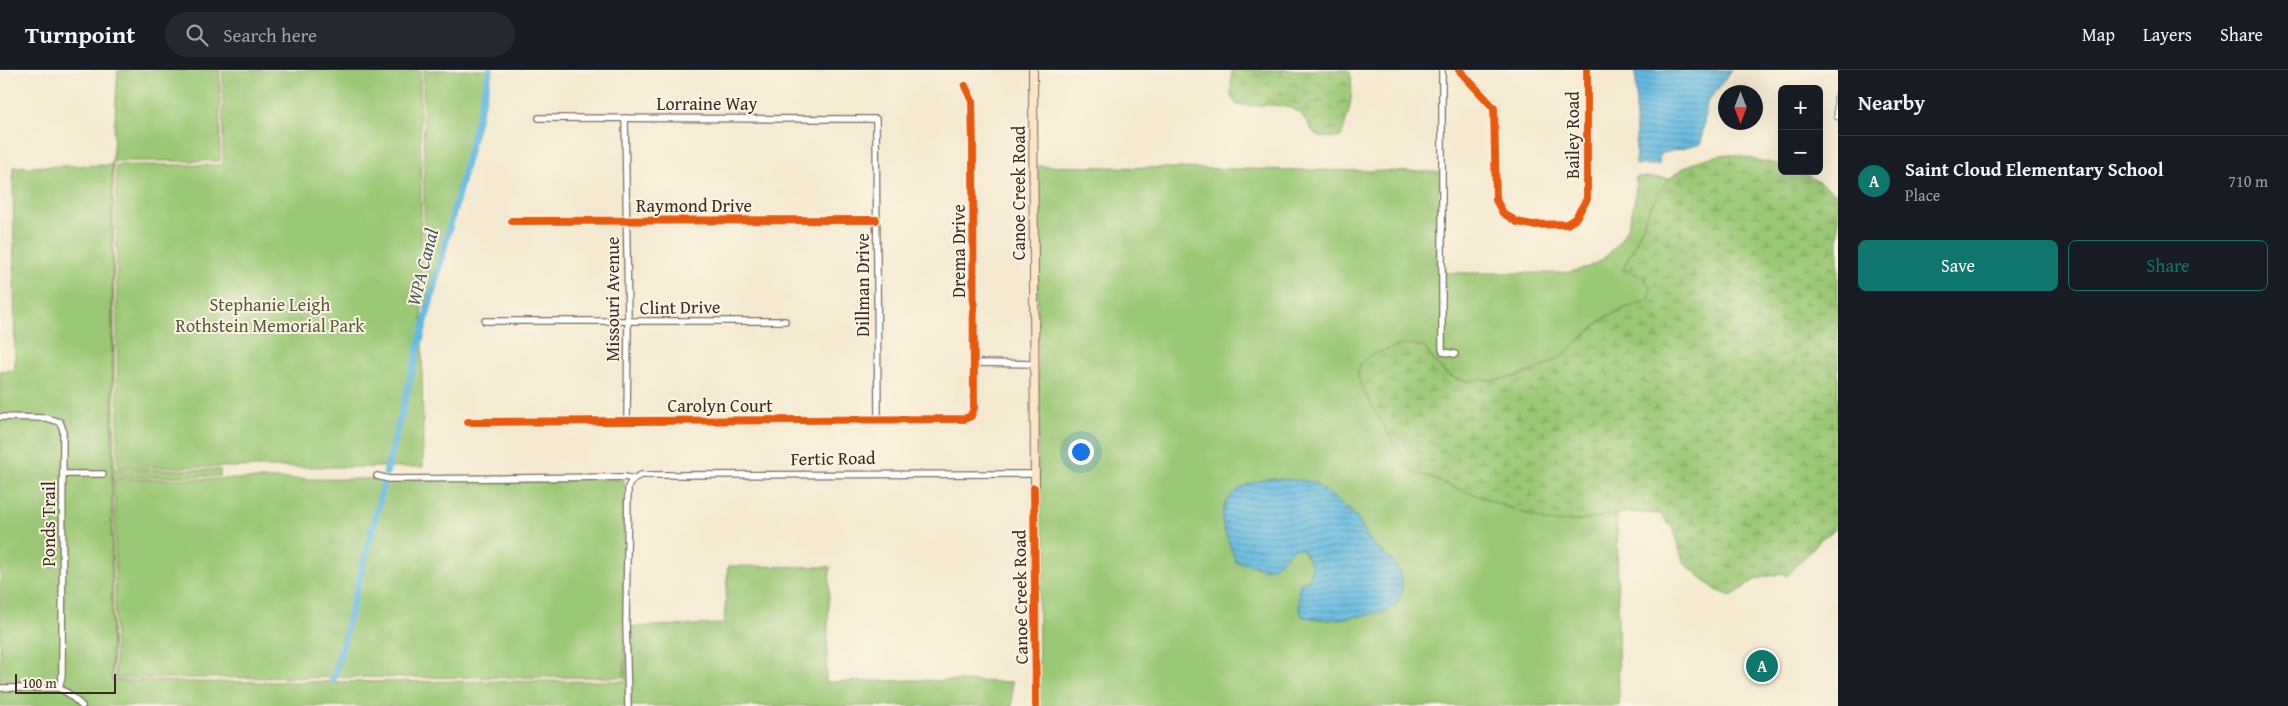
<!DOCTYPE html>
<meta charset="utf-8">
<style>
:root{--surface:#171b24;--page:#242831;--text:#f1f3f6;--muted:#9ea1a6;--line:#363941;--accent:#0f766e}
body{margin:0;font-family:"Gentium Book Plus",serif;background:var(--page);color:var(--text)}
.controls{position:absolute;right:15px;top:15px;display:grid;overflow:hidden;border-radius:8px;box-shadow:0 5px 20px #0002}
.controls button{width:45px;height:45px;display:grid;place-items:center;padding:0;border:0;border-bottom:1px solid var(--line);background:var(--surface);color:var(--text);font:25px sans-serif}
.compass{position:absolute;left:1718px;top:15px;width:45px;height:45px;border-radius:50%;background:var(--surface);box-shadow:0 5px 20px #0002;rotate:180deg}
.scale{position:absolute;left:15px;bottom:12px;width:101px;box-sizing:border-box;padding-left:5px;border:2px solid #3b2a1e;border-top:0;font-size:14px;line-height:18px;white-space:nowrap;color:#3b2a1e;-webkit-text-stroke:4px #fcf5e5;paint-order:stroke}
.you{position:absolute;left:1080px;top:381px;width:18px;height:18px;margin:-12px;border:4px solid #fff;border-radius:50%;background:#1a73e8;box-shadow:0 0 0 8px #1a73e833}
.badge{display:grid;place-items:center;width:32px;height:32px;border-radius:50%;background:var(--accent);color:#fff;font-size:16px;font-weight:700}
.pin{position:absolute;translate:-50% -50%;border:2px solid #fff;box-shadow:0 1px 5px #0006}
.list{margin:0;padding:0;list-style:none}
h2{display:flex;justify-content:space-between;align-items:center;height:65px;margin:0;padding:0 20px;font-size:21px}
h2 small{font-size:16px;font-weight:400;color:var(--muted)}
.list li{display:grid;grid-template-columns:32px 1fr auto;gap:15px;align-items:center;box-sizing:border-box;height:90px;padding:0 20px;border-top:1px solid var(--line)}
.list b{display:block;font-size:19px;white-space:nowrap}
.list p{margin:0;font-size:16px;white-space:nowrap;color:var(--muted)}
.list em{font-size:16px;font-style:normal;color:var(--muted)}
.actions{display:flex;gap:10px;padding:15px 20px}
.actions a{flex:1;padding:11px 0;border:1px solid var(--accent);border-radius:8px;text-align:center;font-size:18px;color:var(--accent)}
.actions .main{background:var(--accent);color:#fff}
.icon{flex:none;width:28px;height:28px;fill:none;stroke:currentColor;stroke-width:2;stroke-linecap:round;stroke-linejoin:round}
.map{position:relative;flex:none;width:1838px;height:636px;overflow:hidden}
header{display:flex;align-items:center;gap:30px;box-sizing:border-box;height:70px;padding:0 25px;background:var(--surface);border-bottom:1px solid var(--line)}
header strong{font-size:24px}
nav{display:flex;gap:28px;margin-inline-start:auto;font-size:18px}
.search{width:350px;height:45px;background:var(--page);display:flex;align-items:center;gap:12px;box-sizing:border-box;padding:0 18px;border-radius:28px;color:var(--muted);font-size:19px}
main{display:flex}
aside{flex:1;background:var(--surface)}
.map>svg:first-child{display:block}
.green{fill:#9ac774;stroke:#6a7849;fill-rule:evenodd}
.wetland{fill:url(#wetland-marsh);stroke:#6a7849}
.water{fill:url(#water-rules);stroke:#4f727f}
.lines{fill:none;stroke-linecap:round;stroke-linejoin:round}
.canal{stroke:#63bae0;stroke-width:7}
.minor-casing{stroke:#7c6d5c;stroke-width:8}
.tertiary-casing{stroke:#7c6d5c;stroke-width:9}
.secondary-casing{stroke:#7c6d5c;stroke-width:10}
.minor{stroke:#fff;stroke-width:5.5}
.tertiary{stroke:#fff;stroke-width:7}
.secondary{stroke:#fde5c5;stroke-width:8}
.cycleway-casing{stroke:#fcf5e5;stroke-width:11}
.cycleway{stroke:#e8590c;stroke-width:8}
.labels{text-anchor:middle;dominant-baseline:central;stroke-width:4;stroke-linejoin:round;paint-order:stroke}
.street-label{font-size:18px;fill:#3b2a1e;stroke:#fcf5e5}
.park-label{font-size:18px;fill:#585938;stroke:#fcf5e5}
.water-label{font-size:19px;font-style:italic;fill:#475558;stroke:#fcf5e5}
</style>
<header>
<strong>Turnpoint</strong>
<div class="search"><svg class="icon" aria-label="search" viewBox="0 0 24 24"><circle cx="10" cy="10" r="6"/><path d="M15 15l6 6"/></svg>Search here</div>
<nav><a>Map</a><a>Layers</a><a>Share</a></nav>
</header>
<main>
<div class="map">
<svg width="1838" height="636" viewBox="0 0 1838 636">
<defs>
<pattern id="wetland-marsh" width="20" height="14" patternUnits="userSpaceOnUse" patternTransform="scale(1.25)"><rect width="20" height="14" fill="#9ac774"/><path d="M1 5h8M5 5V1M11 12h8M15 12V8" fill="none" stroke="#7fa25f"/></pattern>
<pattern id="water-rules" width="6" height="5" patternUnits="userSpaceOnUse" patternTransform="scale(1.25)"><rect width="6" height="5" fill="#63bae0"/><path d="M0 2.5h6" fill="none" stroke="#5397b5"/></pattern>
</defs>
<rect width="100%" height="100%" fill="#fcf5e5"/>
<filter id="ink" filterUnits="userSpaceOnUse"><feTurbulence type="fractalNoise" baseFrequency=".02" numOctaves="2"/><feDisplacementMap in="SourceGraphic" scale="10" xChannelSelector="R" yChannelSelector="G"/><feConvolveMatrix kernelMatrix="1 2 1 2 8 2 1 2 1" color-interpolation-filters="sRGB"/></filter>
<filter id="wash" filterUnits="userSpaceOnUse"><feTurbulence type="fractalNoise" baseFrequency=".0096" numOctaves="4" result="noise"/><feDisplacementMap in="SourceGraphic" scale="20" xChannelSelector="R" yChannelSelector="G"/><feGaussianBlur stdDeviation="1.12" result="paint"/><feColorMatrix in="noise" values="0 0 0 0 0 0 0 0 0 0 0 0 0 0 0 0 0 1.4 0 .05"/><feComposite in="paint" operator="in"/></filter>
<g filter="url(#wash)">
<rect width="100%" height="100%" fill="#f4e9d0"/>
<!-- green -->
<g class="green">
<polygon points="118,0 220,0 220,91 116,91 112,95 112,610 202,612 624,611 625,610 627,557 724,554 728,496 830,497 826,612 918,610 1012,612 1012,636 0,636 0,301 15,300 13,97 112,95"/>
<polygon points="223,0 420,0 423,397 118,397 116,95 223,95"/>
<polygon points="423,0 489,0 425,247"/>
<path d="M1037 96 1439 102 1437 194 1443 195 1446 203C1472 203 1498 203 1524 203 1539 203 1555 204 1570 202 1620 193 1636 152 1636 107L1671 108C1654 125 1647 145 1638 167 1634 178 1628 188 1623 200L1643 206 1651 219 1649 230C1634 237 1617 240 1603 249 1589 260 1577 274 1563 285 1539 302 1486 319 1457 309 1442 304 1433 290 1425 278L1363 321 1411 401 1548 452 1577 451 1617 445 1619 636H1039ZM1314 412 1356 446 1370 471 1385 484 1387 542 1330 550 1303 547C1297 535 1298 527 1300 513L1309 509 1312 496 1302 479 1294 478 1286 486 1261 500 1252 495Z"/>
<polygon points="115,409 624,409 624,607 115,608"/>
</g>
<!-- wetland -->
<g class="wetland">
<path d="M1232 0H1347L1350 2C1355 25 1348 45 1341 67 1334 67 1327 68 1321 67 1310 65 1308 46 1295 40 1276 31 1257 38 1237 35L1231 27Z"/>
<path d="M1729 84 1782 95V101L1803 102 1838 125V458L1822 468 1787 506 1782 503 1756 509 1732 526 1716 520 1684 493 1672 458 1660 444 1631 442 1577 451 1548 452 1411 401 1363 321 1357 304 1360 294 1370 285 1401 275 1416 274 1425 278 1435 293 1445 303 1458 310H1491L1517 307 1541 299 1563 285 1603 249 1623 239 1649 230 1651 219 1643 206 1623 200C1628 188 1635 177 1639 165 1656 117 1675 90 1729 84Z"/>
<polygon points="113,95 115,399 220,400 220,406 113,407 112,610"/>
</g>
<!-- water -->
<g class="water">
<polygon points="1636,0 1732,0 1707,33 1701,74 1660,84 1659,95 1636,95"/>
<path d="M1272 408 1314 412 1356 446 1370 471 1397 496 1402 509V520L1397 534 1387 542 1330 550 1303 547C1297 535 1298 526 1300 513L1309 509 1312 496 1302 479 1294 478C1264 508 1274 498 1236 492 1232 480 1226 468 1223 455 1217 424 1247 412 1272 408Z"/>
</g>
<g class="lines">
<!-- canal -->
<g class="canal">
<polyline points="386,403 490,0"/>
<polyline points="333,610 384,413"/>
</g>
</g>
</g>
<g filter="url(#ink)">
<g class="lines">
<defs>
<g id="minor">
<polyline points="1442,0 1442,278 1443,282 1455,284"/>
<polyline points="1459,0 1494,38 1496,130 1503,143 1517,152 1532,155 1567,154 1575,149 1587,129 1587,0"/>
<polyline points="539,48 876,49 878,350"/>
<polyline points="625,48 628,252 627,350"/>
<polyline points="512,151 876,150"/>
<polyline points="485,251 785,251"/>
<polyline points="974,293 1034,294"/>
<polyline points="0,347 46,348 60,352 63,360 62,606 59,618"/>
<polyline points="468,352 964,349 971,346 974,338 973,76 972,31 965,16"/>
<polyline points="63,404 103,404"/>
<polyline points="377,406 389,409 625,407 633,409"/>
<polyline points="633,409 641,405 1033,404"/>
<polyline points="0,618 59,618 69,624 82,636"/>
<polyline points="628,636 626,553 628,417 633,409"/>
</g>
<polyline id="tertiary" points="1838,25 1838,46"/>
<polyline id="secondary" points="1033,0 1036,636"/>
</defs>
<!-- minor casing -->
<use href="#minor" class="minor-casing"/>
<!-- tertiary casing -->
<use href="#tertiary" class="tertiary-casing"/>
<!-- secondary casing -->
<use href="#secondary" class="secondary-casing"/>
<!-- minor -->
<use href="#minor" class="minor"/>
<!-- tertiary -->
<use href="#tertiary" class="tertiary"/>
<!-- secondary -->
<use href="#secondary" class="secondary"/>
<defs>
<g id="cycleway">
<polyline points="1459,0 1494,38 1496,130 1503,143 1517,152 1532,155 1567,154 1575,149 1587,129 1587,0"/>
<polyline points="512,151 876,150"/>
<polyline points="468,352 964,349 971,346 974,338 973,76 972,31 965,16"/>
<polyline points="1034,418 1036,636"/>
</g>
</defs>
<!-- cycleway casing -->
<use href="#cycleway" class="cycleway-casing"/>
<!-- cycleway -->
<use href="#cycleway" class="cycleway"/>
</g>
</g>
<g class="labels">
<!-- street labels -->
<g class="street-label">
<text x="707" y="33">Lorraine Way</text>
<text transform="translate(1572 65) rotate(-90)">Bailey Road</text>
<text transform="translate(1018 123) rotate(-90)">Canoe Creek Road</text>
<text x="694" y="135">Raymond Drive</text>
<text transform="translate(958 181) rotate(-90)">Drema Drive</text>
<text transform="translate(862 215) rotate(-90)">Dillman Drive</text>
<text transform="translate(612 229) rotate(-90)">Missouri Avenue</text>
<text transform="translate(680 237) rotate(-1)">Clint Drive</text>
<text x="720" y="335">Carolyn Court</text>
<text transform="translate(833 388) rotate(-1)">Fertic Road</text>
<text transform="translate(48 454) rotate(-90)">Ponds Trail</text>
<text transform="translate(1020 527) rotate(-91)">Canoe Creek Road</text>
</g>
<!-- park labels -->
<g class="park-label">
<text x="270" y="234">Stephanie Leigh<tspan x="270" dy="21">Rothstein Memorial Park</tspan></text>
</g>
<!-- water labels -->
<g class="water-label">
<text transform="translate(422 197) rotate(-76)">WPA Canal</text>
</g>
</g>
</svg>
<div class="controls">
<button>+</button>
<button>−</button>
</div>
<svg class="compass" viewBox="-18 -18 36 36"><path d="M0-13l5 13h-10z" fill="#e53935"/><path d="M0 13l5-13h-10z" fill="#9ea1a6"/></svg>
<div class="scale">100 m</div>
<div class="you"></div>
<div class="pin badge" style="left:1762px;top:596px">A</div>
</div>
<aside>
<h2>Nearby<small></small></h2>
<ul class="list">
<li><span class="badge">A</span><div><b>Saint Cloud Elementary School</b><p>Place</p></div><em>710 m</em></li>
</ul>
<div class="actions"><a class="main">Save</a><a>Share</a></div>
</aside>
</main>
